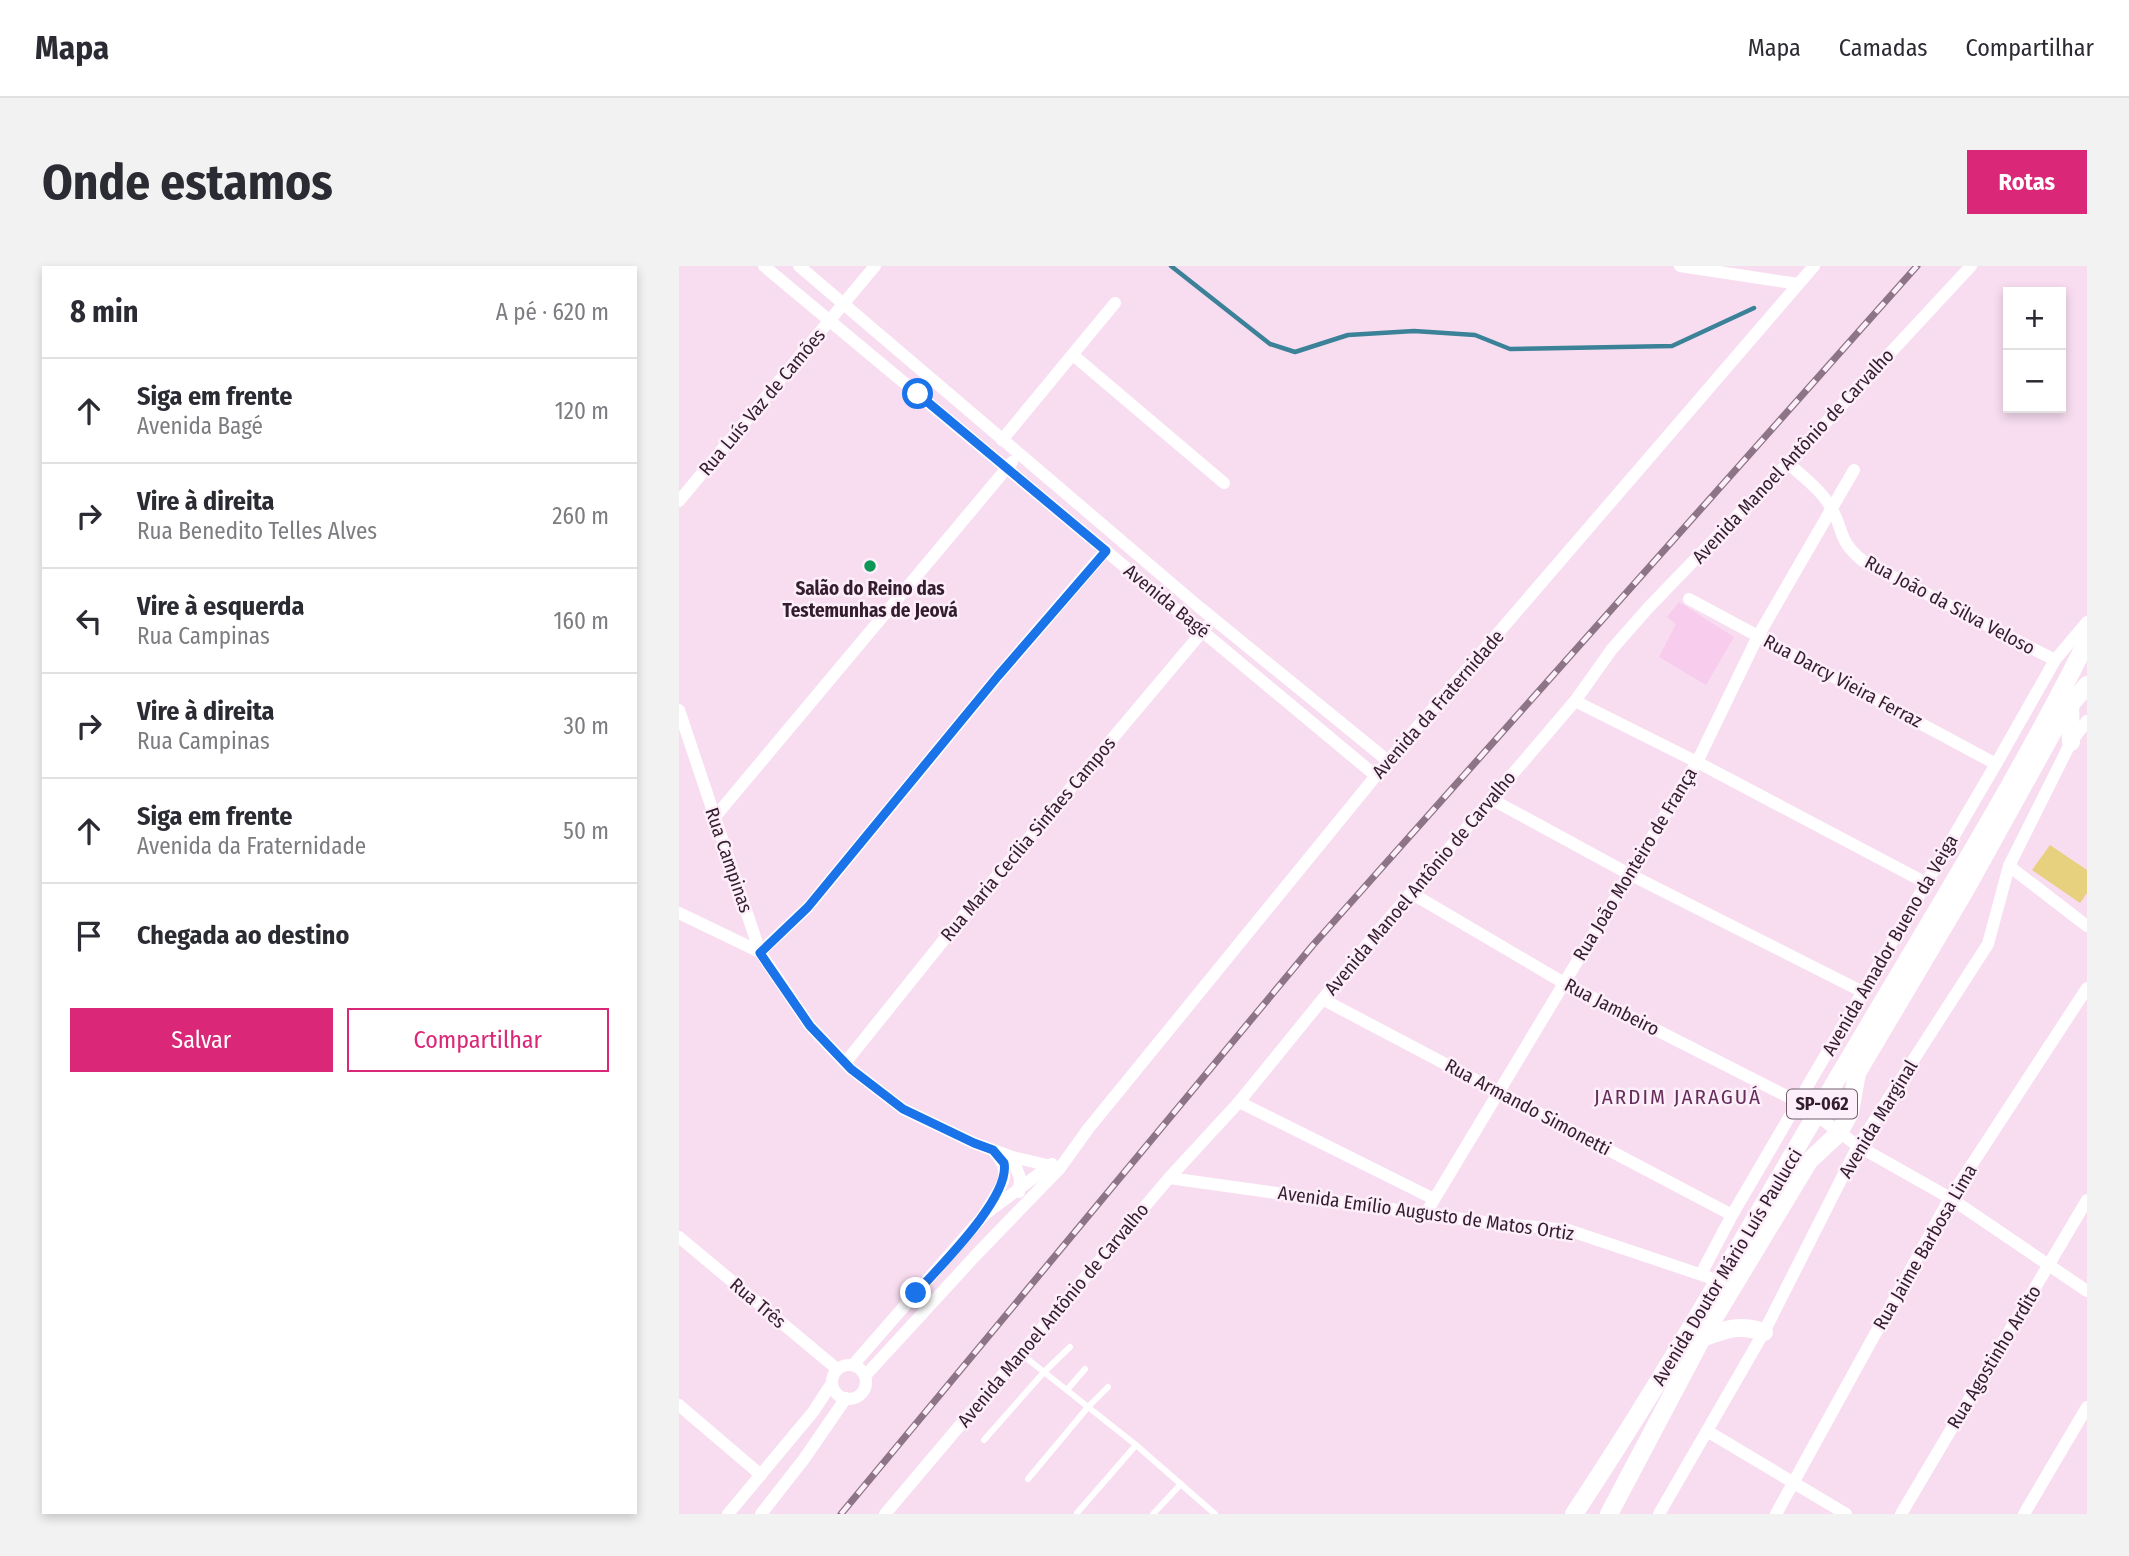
<!DOCTYPE html>
<html lang="pt">
<meta charset="utf-8">
<style>
:root{--surface:#fff;--page:#f2f2f3;--text:#2b2b33;--muted:#7c7c81;--line:#e1e1e2;--accent:#db2777}
body{margin:0;font-family:"Fira Sans Condensed",sans-serif;background:var(--page);color:var(--text)}
.controls{position:absolute;right:21px;top:21px;display:grid;overflow:hidden;border-radius:0px;box-shadow:0 4px 10px #0003}
.controls button{width:63px;height:63px;display:grid;place-items:center;padding:0;border:0;border-bottom:2px solid var(--line);background:var(--surface);color:var(--text);font:35px sans-serif}
.stop{position:absolute;width:21px;height:21px;margin:-16px;border:5px solid #1a73e8;border-radius:50%;background:#fff}
.stop.end{background:#1a73e8;border-color:#fff;box-shadow:0 2px 7px #0008}
.list{margin:0;padding:0;list-style:none}
h2{display:flex;justify-content:space-between;align-items:center;height:91px;margin:0;padding:0 28px;font-size:30px}
h2 small{font-size:23px;font-weight:400;color:var(--muted)}
.list li{display:grid;grid-template-columns:46px 1fr auto;gap:21px;align-items:center;box-sizing:border-box;height:105px;padding:0 28px;border-top:2px solid var(--line)}
.list b{display:block;font-size:26px;white-space:nowrap}
.list p{margin:0;font-size:23px;white-space:nowrap;color:var(--muted)}
.list em{font-size:23px;font-style:normal;color:var(--muted)}
.actions{display:flex;gap:14px;padding:21px 28px}
.actions a{flex:1;padding:16px 0;border:2px solid var(--accent);border-radius:0px;text-align:center;font-size:24px;color:var(--accent)}
.actions .main{background:var(--accent);color:#fff}
.icon{flex:none;width:38px;height:38px;fill:none;stroke:currentColor;stroke-width:2;stroke-linecap:round;stroke-linejoin:round}
.map{position:relative;flex:none;width:1408px;height:1248px;overflow:hidden;border-radius:0px}
header{display:flex;align-items:center;gap:42px;box-sizing:border-box;height:98px;padding:0 35px;background:var(--surface);border-bottom:2px solid var(--line)}
header strong{font-size:33px}
nav{display:flex;gap:38px;margin-inline-start:auto;font-size:24px}
.intro{display:flex;align-items:center;justify-content:space-between;box-sizing:border-box;height:168px;padding:0 42px}
h1{margin:0;font-size:49px}
.button{padding:18px 32px;border-radius:0px;background:var(--accent);color:#fff;font-size:24px;font-weight:700}
main{display:flex;gap:42px;padding:0 42px}
aside{flex:1;background:var(--surface);border-radius:0px;box-shadow:0 4px 10px #0003}
.map>svg:first-child{display:block}
.built{fill:#f7cced}
.green{fill:#e7d17e}
.lines{fill:none;stroke-linecap:round;stroke-linejoin:round}
.stream{stroke:#3b8298;stroke-width:4.5}
.service{stroke:#fff;stroke-width:6}
.minor{stroke:#fff;stroke-width:12}
.primary{stroke:#fff;stroke-width:18}
.rail-casing{stroke:#8d7487;stroke-width:7}
.rail{stroke:#fdeff9;stroke-width:4.5;stroke-dasharray:13;stroke-linecap:butt}
.route{stroke:#1a73e8;stroke-width:9}
.poi-dot{fill:#0d9656;stroke:#fdeff9;stroke-width:2.5}
.labels{text-anchor:middle;dominant-baseline:central;stroke-width:5;stroke-linejoin:round;paint-order:stroke}
.shield{fill:#fdeff9;stroke:#715c6c;stroke-width:2}
.shield-label{font-size:18px;font-weight:bold;fill:#351d30}
.street-label{font-size:19px;fill:#351d30;stroke:#fdeff9}
.poi-label{font-size:19px;font-weight:bold;fill:#351d30;stroke:#fdeff9}
.neighbourhood-label{font-size:21px;letter-spacing:2px;fill:#662f5b;stroke:#fdeff9}
</style>
<header>
<strong>Mapa</strong>
<nav><a>Mapa</a><a>Camadas</a><a>Compartilhar</a></nav>
</header>
<div class="intro"><h1>Onde estamos</h1><a class="button">Rotas</a></div>
<main>
<aside>
<h2>8 min<small>A pé · 620 m</small></h2>
<ul class="list">
<li><svg class="icon" aria-label="ahead" viewBox="0 0 24 24"><path d="M12 20V5M6 11l6-6 6 6"/></svg><div><b>Siga em frente</b><p>Avenida Bagé</p></div><em>120 m</em></li>
<li><svg class="icon" aria-label="right" viewBox="0 0 24 24"><path d="M7 20v-9h11M14 6l5 5-5 5"/></svg><div><b>Vire à direita</b><p>Rua Benedito Telles Alves</p></div><em>260 m</em></li>
<li><svg class="icon" aria-label="left" viewBox="0 0 24 24"><path d="M17 20v-9H6M10 6l-5 5 5 5"/></svg><div><b>Vire à esquerda</b><p>Rua Campinas</p></div><em>160 m</em></li>
<li><svg class="icon" aria-label="right" viewBox="0 0 24 24"><path d="M7 20v-9h11M14 6l5 5-5 5"/></svg><div><b>Vire à direita</b><p>Rua Campinas</p></div><em>30 m</em></li>
<li><svg class="icon" aria-label="ahead" viewBox="0 0 24 24"><path d="M12 20V5M6 11l6-6 6 6"/></svg><div><b>Siga em frente</b><p>Avenida da Fraternidade</p></div><em>50 m</em></li>
<li><svg class="icon" aria-label="arrive" viewBox="0 0 24 24"><path d="M6 21V4h12l-3 4 3 4H6"/></svg><div><b>Chegada ao destino</b></div></li>
</ul>
<div class="actions"><a class="main">Salvar</a><a>Compartilhar</a></div>
</aside>
<div class="map">
<svg width="1408" height="1248" viewBox="0 0 1408 1248">
<rect width="100%" height="100%" fill="#f8ddf1"/>
<!-- built -->
<polygon class="built" points="1000,336 1055,371 1027,419 980,391 997,358 988,351"/>
<!-- green -->
<polygon class="green" points="1371,579 1408,604 1408,627 1401,637 1353,604"/>
<g class="lines">
<!-- stream -->
<polyline class="stream" points="492,0 591,78 616,86 669,69 735,65 796,69 831,83 993,80 1075,42"/>
<!-- service -->
<g class="service">
<polyline points="341,1087 457,1179 536,1248"/>
<polyline points="388,1124 406,1103"/>
<polyline points="305,1174 365,1106 391,1081"/>
<polyline points="349,1213 409,1141 429,1121"/>
<polyline points="398,1247 457,1179"/>
<polyline points="474,1248 502,1218"/>
</g>
<!-- minor -->
<g class="minor">
<polyline points="85,0 697,510"/>
<polyline points="120,0 520,341 709,495"/>
<polyline points="1001,0 1119,18"/>
<polyline points="394,89 545,217"/>
<polyline points="323,174 436,37"/>
<path d="M1109 197C1123 210 1141 223 1151 240 1166 264 1157 273 1184 295L1376 394"/>
<polyline points="0,235 196,0"/>
<polyline points="1010,333 1317,498"/>
<polyline points="896,435 1018,496 1247,617"/>
<polyline points="0,444 81,686 131,760 172,803 224,843 295,877 333,891 381,902"/>
<polyline points="812,533 950,608 1184,726"/>
<polyline points="35,552 333,196"/>
<polyline points="1330,600 1408,660"/>
<polyline points="732,627 885,717 1119,836 1179,880 1271,932 1408,1025"/>
<polyline points="0,647 81,686 129,641 319,410 427,284"/>
<polyline points="645,734 1053,949"/>
<polyline points="166,797 280,655 528,360"/>
<polyline points="560,836 755,933"/>
<polyline points="333,891 341,912 340,926"/>
<polyline points="490,912 805,956 889,964 1029,1011"/>
<path d="M306 947C318 924 337 910 316 887"/>
<polyline points="747,947 1018,496 1079,370 1175,204"/>
<polyline points="0,971 158,1103"/>
<polyline points="1022,1008 1053,949 1317,498 1376,394 1408,356"/>
<polyline points="174,1099 305,949 373,898"/>
<circle cx="170" cy="1116" r="17"/>
<polyline points="186,1110 297,989 381,902 409,863 709,495 1135,0"/>
<polyline points="0,1139 82,1209"/>
<polyline points="1028,1165 1167,1248"/>
<polyline points="49,1248 134,1146 153,1117"/>
<polyline points="82,1248 125,1193 167,1132"/>
<polyline points="206,1248 490,912 560,836 691,675 896,435 933,383 970,341 1109,197 1292,0"/>
<polyline points="980,1248 1085,1066 1179,880 1309,678 1330,600 1392,476 1408,455"/>
<polyline points="1097,1248 1271,932 1408,722"/>
<polyline points="1222,1248 1408,934"/>
<polyline points="1345,1248 1408,1141"/>
</g>
<!-- primary -->
<g class="primary">
<polyline points="1391,439 1392,476"/>
<path d="M1023 1072C1048 1063 1059 1058 1085 1066"/>
<path d="M895 1248C992 1102 1078 948 1168 796 1250 657 1336 519 1408 375"/>
<polyline points="930,1248 1023,1072 1130,895 1160,867 1171,846 1178,807 1287,623 1376,462 1391,439 1408,419"/>
</g>
<defs>
<polyline id="rail" points="162,1248 634,679 1238,0"/>
</defs>
<!-- rail casing -->
<use href="#rail" class="rail-casing"/>
<!-- rail -->
<use href="#rail" class="rail"/>
</g>
<g class="lines">
<!-- route -->
<path class="route" d="M237 1027C260 1001 332 931 325 897L314 884 295 877 224 843 172 803 131 760 81 687 129 641 319 410 427 285 239 128"/>
</g>
<!-- markers -->
<circle class="poi-dot" cx="191" cy="300" r="7"/>
<g class="labels">
<!-- shield labels -->
<rect class="shield" x="1108" y="823.5" width="70" height="29" rx="5"/>
<g class="shield-label">
<text x="1143" y="838">SP-062</text>
</g>
<!-- street labels -->
<g class="street-label">
<text transform="translate(83 136) rotate(-50)">Rua Luís Vaz de Camões</text>
<text transform="translate(1114 190) rotate(-47)">Avenida Manoel Antônio de Carvalho</text>
<text transform="translate(488 335) rotate(39)">Avenida Bagé</text>
<text transform="translate(1271 339) rotate(28)">Rua João da Silva Veloso</text>
<text transform="translate(1164 415) rotate(28)">Rua Darcy Vieira Ferraz</text>
<text transform="translate(759 438) rotate(-49)">Avenida da Fraternidade</text>
<text transform="translate(349 573) rotate(-50)">Rua Maria Cecília Sinfaes Campos</text>
<text transform="translate(50 594) rotate(71)">Rua Campinas</text>
<text transform="translate(956 598) rotate(-59)">Rua João Monteiro de França</text>
<text transform="translate(741 617) rotate(-50)">Avenida Manoel Antônio de Carvalho</text>
<text transform="translate(1211 679) rotate(-60)">Avenida Amador Bueno da Veiga</text>
<text transform="translate(933 741) rotate(27)">Rua Jambeiro</text>
<text transform="translate(849 841) rotate(28)">Rua Armando Simonetti</text>
<text transform="translate(1199 853) rotate(-59)">Avenida Marginal</text>
<text transform="translate(747 947) rotate(8)">Avenida Emílio Augusto de Matos Ortiz</text>
<text transform="translate(1246 981) rotate(-60)">Rua Jaime Barbosa Lima</text>
<text transform="translate(1048 1001) rotate(-59)">Avenida Doutor Mário Luís Paulucci</text>
<text transform="translate(79 1037) rotate(40)">Rua Três</text>
<text transform="translate(374 1049) rotate(-50)">Avenida Manoel Antônio de Carvalho</text>
<text transform="translate(1315 1091) rotate(-59)">Rua Agostinho Ardito</text>
</g>
<!-- poi labels -->
<g class="poi-label">
<text x="191" y="322">Salão do Reino das<tspan x="191" dy="22">Testemunhas de Jeová</tspan></text>
</g>
<!-- neighbourhood labels -->
<g class="neighbourhood-label">
<text x="999" y="831">JARDIM JARAGUÁ</text>
</g>
</g>
</svg>
<div class="controls">
<button>+</button>
<button>−</button>
</div>
<div class="stop" style="left:239px;top:128px"></div>
<div class="stop end" style="left:237px;top:1027px"></div>
</div>
</main>
